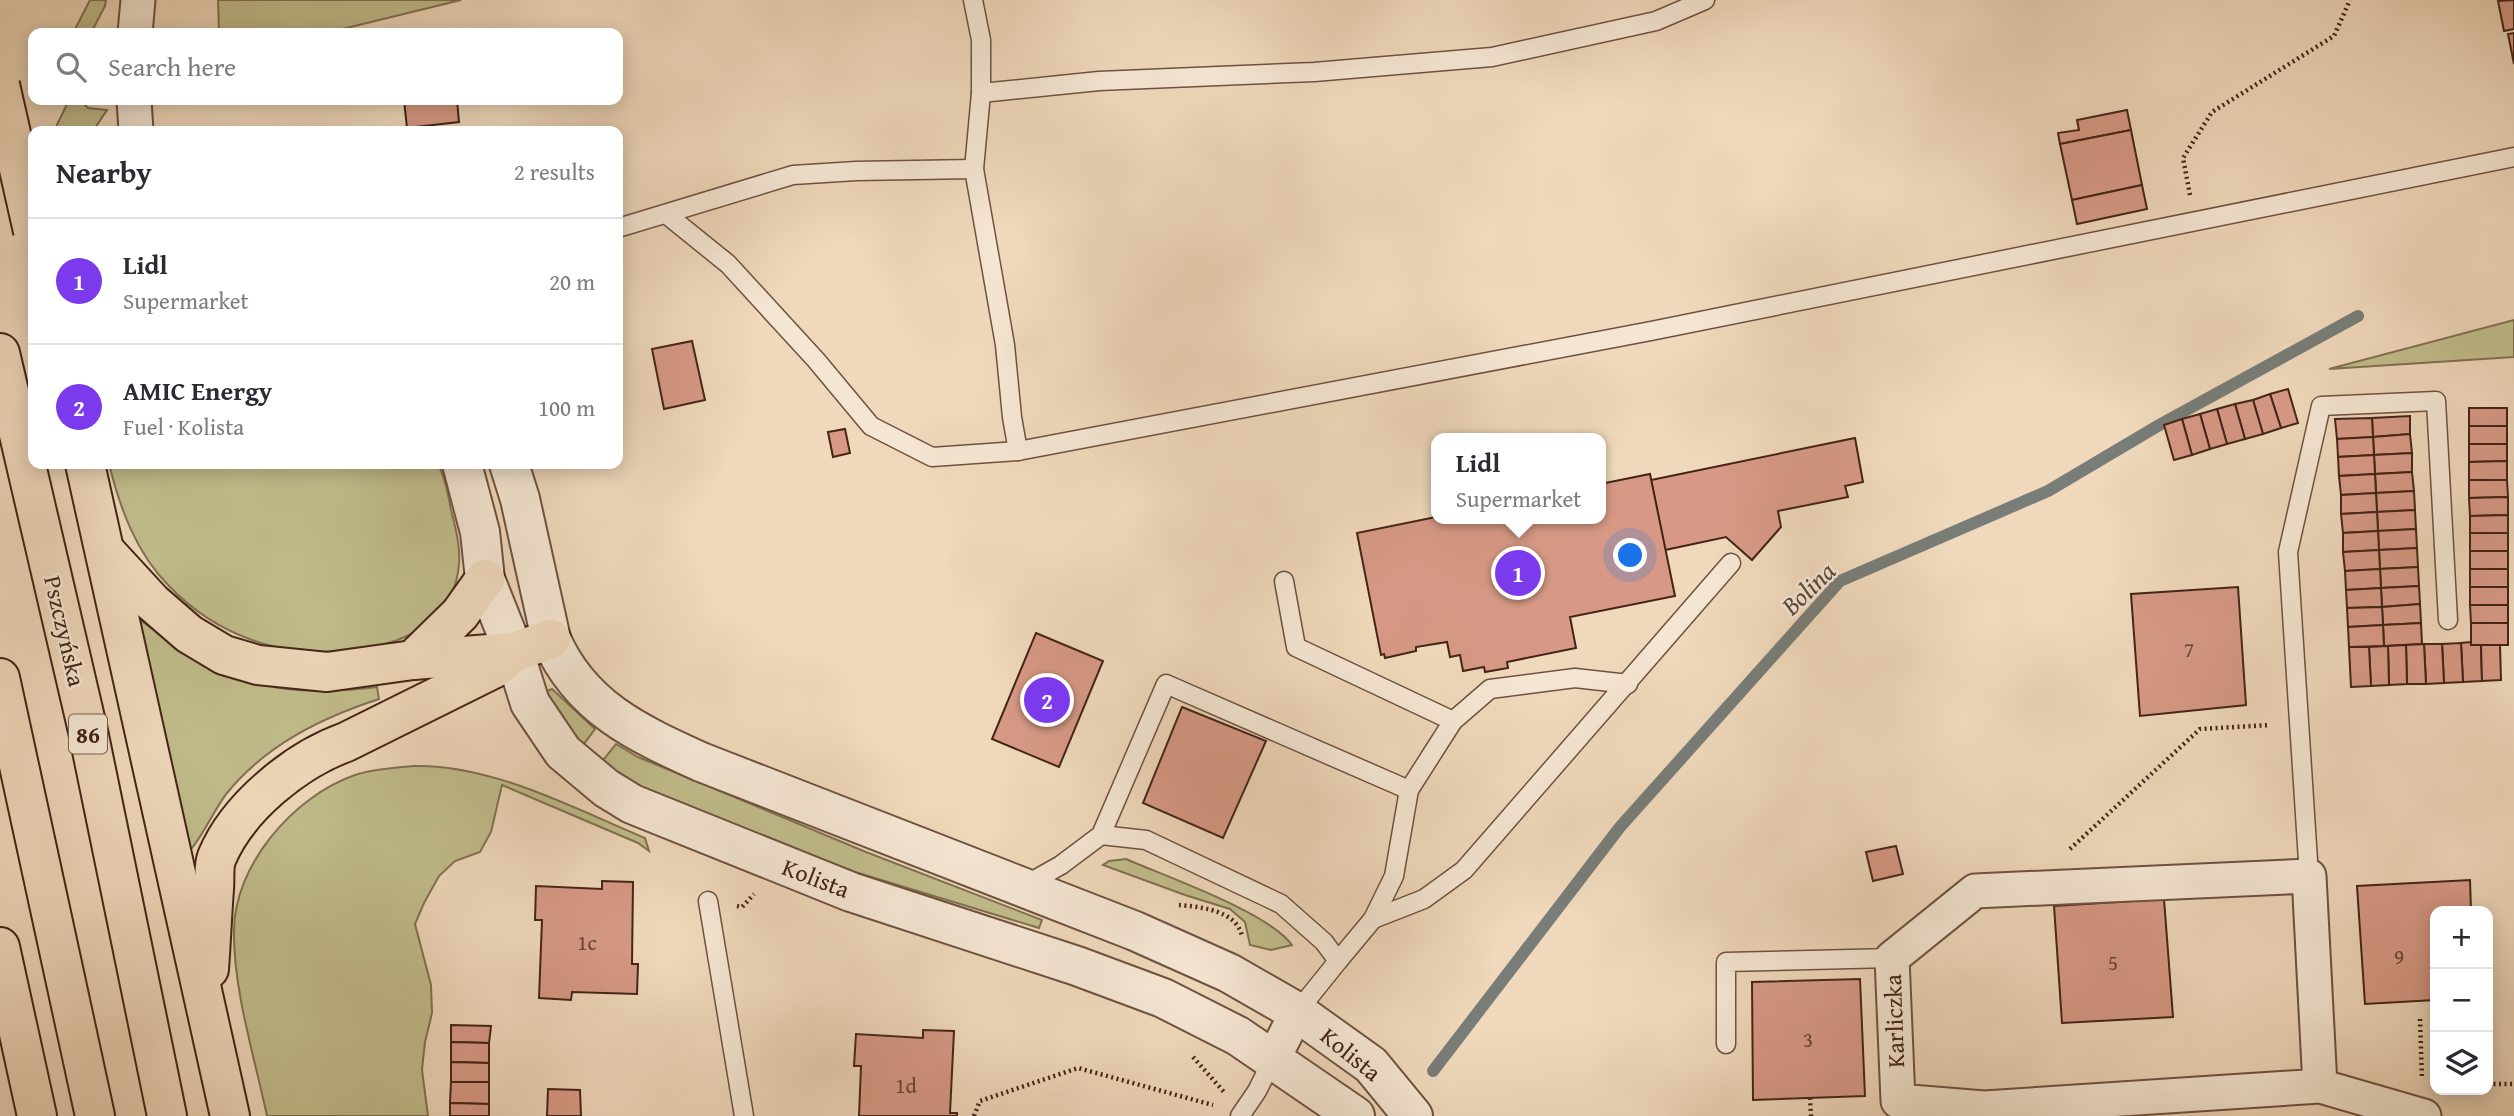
<!DOCTYPE html>
<meta charset="utf-8">
<style>
:root{--surface:#fff;--page:#f7f7f7;--text:#2b2b33;--muted:#7c7c81;--line:#e1e1e2;--accent:#7c3aed}
body{margin:0;font-family:"Gentium Book Plus",serif;background:var(--page);color:var(--text)}
.controls{position:absolute;right:21px;bottom:21px;display:grid;overflow:hidden;border-radius:14px;box-shadow:0 4px 18px #0003}
.controls button{width:63px;height:63px;display:grid;place-items:center;padding:0;border:0;border-bottom:2px solid var(--line);background:var(--surface);color:var(--text);font:35px sans-serif}
.you{position:absolute;left:1631px;top:556px;width:24px;height:24px;margin:-18px;border:5px solid #fff;border-radius:50%;background:#1a73e8;box-shadow:0 0 0 10px #1a73e833}
.badge{display:grid;place-items:center;width:46px;height:46px;border-radius:50%;background:var(--accent);color:#fff;font-size:23px;font-weight:700}
.pin{position:absolute;translate:-50% -50%;border:4px solid #fff;box-shadow:0 2px 7px #0006}
.popup{position:absolute;left:1431px;top:433px;width:175px;height:91px;box-sizing:border-box;display:grid;place-content:center;border-radius:14px;background:var(--surface);filter:drop-shadow(0 2px 5px #0005);font-size:23px;white-space:nowrap;color:var(--muted)}
.popup b{font-size:26px;color:var(--text)}
.popup::after{content:'';position:absolute;left:50%;top:100%;margin-left:-14px;border:14px solid transparent;border-top-color:var(--surface)}
.list{margin:0;padding:0;list-style:none}
h2{display:flex;justify-content:space-between;align-items:center;height:91px;margin:0;padding:0 28px;font-size:30px}
h2 small{font-size:23px;font-weight:400;color:var(--muted)}
.list li{display:grid;grid-template-columns:46px 1fr auto;gap:21px;align-items:center;box-sizing:border-box;height:126px;padding:0 28px;border-top:2px solid var(--line)}
.list b{display:block;font-size:26px;white-space:nowrap}
.list p{margin:0;font-size:23px;white-space:nowrap;color:var(--muted)}
.list em{font-size:23px;font-style:normal;color:var(--muted)}
.icon{flex:none;width:38px;height:38px;fill:none;stroke:currentColor;stroke-width:2;stroke-linecap:round;stroke-linejoin:round}
.map{position:relative;flex:none;width:2514px;height:1116px;overflow:hidden}
.search{position:absolute;background:var(--surface);box-shadow:0 4px 18px #0003;left:28px;top:28px;width:595px;height:77px;display:flex;align-items:center;gap:18px;box-sizing:border-box;padding:0 24px;border-radius:14px;color:var(--muted);font-size:26px}
.panel{position:absolute;background:var(--surface);box-shadow:0 4px 18px #0003;left:28px;top:126px;width:595px;height:343px;border-radius:14px}
.map>svg:first-child{display:block}
.green{fill:#c1bc8b;stroke:#827052;stroke-width:2}
.lines{fill:none;stroke-linecap:round;stroke-linejoin:round}
.stream{stroke:#787d77;stroke-width:12}
.building{fill:#d79985;stroke:#442418;stroke-width:2}
.service-casing{stroke:#6f5141;stroke-width:21}
.minor-casing{stroke:#6f5141;stroke-width:37}
.tertiary-casing{stroke:#6f5141;stroke-width:42}
.primary-casing{stroke:#442418;stroke-width:42}
.path{stroke:#442418;stroke-width:4.5;stroke-dasharray:2 3.5;stroke-linecap:butt}
.service{stroke:#f5e6d3;stroke-width:18}
.minor{stroke:#f5e6d3;stroke-width:33}
.tertiary{stroke:#f5e6d3;stroke-width:38}
.primary{stroke:#efd8bb;stroke-width:38}
.primary-bridge-casing{stroke:#442418;stroke-width:42;stroke-linecap:butt}
.primary-bridge{stroke:#efd8bb;stroke-width:38}
.labels{text-anchor:middle;dominant-baseline:central;stroke-width:5;stroke-linejoin:round;paint-order:stroke}
.number-label{font-size:21px;fill:#694133}
.shield{fill:#f5e6d3;stroke:#795e50;stroke-width:2}
.shield-label{font-size:23px;font-weight:bold;fill:#442418}
.street-label{font-size:24px;fill:#442418;stroke:#f5e6d3}
.water-label{font-size:26px;font-style:italic;fill:#5a4940;stroke:#f5e6d3}
</style>
<div class="map">
<svg width="2514" height="1116" viewBox="0 0 2514 1116">
<rect width="100%" height="100%" fill="#efd8bb"/>
<filter id="stains"><feTurbulence type="fractalNoise" baseFrequency=".00286" numOctaves="4"/><feColorMatrix values="0 0 0 0 .2 0 0 0 0 .09 0 0 0 0 .02 0 0 0 .5 -.17"/></filter>
<radialGradient id="worn" r=".72"><stop offset=".6" stop-color="#630" stop-opacity="0"/><stop offset="1" stop-color="#630" stop-opacity=".3"/></radialGradient>
<!-- green -->
<g class="green">
<polygon points="90,0 106,0 105,6 91,33 73,33"/>
<polygon points="218,0 461,0 326,33 219,33"/>
<polygon points="69,100 80,100 88,108 107,110 93,131 54,131"/>
<polygon points="2514,320 2514,357 2329,369"/>
<path d="M109 464H438C445 478 448 494 451 510 456 529 462 552 458 572 445 658 316 663 252 640 221 629 192 610 169 586 136 553 120 508 109 464Z"/>
<path d="M139 620C155 629 168 642 184 652 245 691 306 696 377 687L379 699C321 718 266 745 227 793 215 808 199 843 189 851Z"/>
<polygon points="552,689 595,729 581,748 542,693"/>
<polygon points="616,744 638,757 866,852 1042,920 1039,928 855,872 679,806 648,793 600,764"/>
<path d="M413 766C492 764 573 808 645 838L649 851 638 843 502 785 491 832 480 852 455 861 439 876 424 903 415 924 431 985 432 1013 425 1042 422 1070 428 1116H267C255 1059 233 989 234 931 234 865 294 796 355 775 373 769 394 768 413 766Z"/>
<path d="M1126 859C1167 877 1268 912 1292 945L1271 950 1250 945 1245 922 1230 909 1185 895 1103 865 1109 861Z"/>
</g>
<g class="lines">
<!-- stream -->
<polyline class="stream" points="1433,1071 1620,827 1840,581 2048,491 2161,424 2358,316"/>
</g>
<!-- building -->
<g class="building">
<polygon points="2514,0 2514,29 2504,31 2498,1"/>
<polygon points="2514,33 2514,64 2508,34"/>
<polygon points="404,100 457,100 459,122 407,128"/>
<polygon points="2127,110 2131,130 2060,144 2058,133 2079,130 2077,120"/>
<polygon points="2131,130 2142,185 2072,200 2060,144"/>
<polygon points="2142,185 2147,209 2077,224 2072,200"/>
<polygon points="692,341 705,400 664,409 652,349"/>
<polygon points="2288,389 2298,423 2281,428 2270,394"/>
<polygon points="2270,394 2281,428 2263,434 2253,400"/>
<polygon points="2253,400 2263,434 2245,439 2235,404"/>
<polygon points="2235,404 2245,439 2227,444 2217,409"/>
<rect x="2469" y="408" width="38" height="18"/>
<polygon points="2217,409 2227,444 2210,449 2200,414"/>
<polygon points="2200,414 2210,449 2192,455 2182,419"/>
<polygon points="2410,416 2410,434 2373,437 2372,418"/>
<polygon points="2372,418 2373,437 2337,439 2335,419"/>
<polygon points="2182,419 2192,455 2174,460 2164,425"/>
<rect x="2469" y="426" width="38" height="18"/>
<polygon points="845,429 850,453 833,457 828,432"/>
<polygon points="2410,434 2412,453 2374,455 2373,437"/>
<polygon points="2373,437 2374,455 2338,457 2337,439"/>
<polygon points="1855,438 1863,482 1845,486 1848,497 1778,511 1781,527 1752,560 1726,537 1665,550 1651,480"/>
<polygon points="2469,444 2507,444 2507,461 2469,462"/>
<polygon points="2412,453 2412,472 2375,474 2374,455"/>
<polygon points="2374,455 2375,474 2339,476 2338,457"/>
<polygon points="2507,461 2507,480 2469,480 2469,462"/>
<polygon points="2412,472 2414,491 2376,493 2375,474"/>
<polygon points="1650,474 1675,596 1570,617 1576,648 1507,662 1508,668 1485,672 1484,667 1463,671 1460,655 1450,657 1447,642 1416,647 1416,651 1385,658 1384,654 1381,655 1357,533 1436,517 1600,519 1600,484"/>
<polygon points="2375,474 2376,493 2341,495 2339,476"/>
<polygon points="2469,480 2507,480 2508,497 2469,498"/>
<polygon points="2414,491 2415,510 2377,512 2376,493"/>
<polygon points="2376,493 2377,512 2341,514 2341,495"/>
<polygon points="2508,497 2508,515 2470,516 2469,498"/>
<polygon points="2415,510 2416,529 2378,531 2377,512"/>
<polygon points="2377,512 2378,531 2343,533 2341,514"/>
<polygon points="2508,515 2508,533 2470,533 2470,516"/>
<polygon points="2416,529 2417,548 2379,550 2378,531"/>
<polygon points="2378,531 2379,550 2343,552 2343,533"/>
<rect x="2470" y="533" width="38" height="18"/>
<polygon points="2417,548 2418,567 2380,569 2379,550"/>
<polygon points="2379,550 2380,569 2345,571 2343,552"/>
<rect x="2470" y="551" width="38" height="18"/>
<polygon points="2418,567 2419,586 2381,588 2380,569"/>
<polygon points="2380,569 2381,588 2346,590 2345,571"/>
<rect x="2470" y="569" width="38" height="18"/>
<polygon points="2419,586 2420,604 2382,607 2381,588"/>
<polygon points="2238,587 2246,705 2140,716 2131,594"/>
<rect x="2470" y="587" width="38" height="18"/>
<polygon points="2381,588 2382,607 2347,608 2346,590"/>
<polygon points="2420,604 2421,623 2383,625 2382,607"/>
<polygon points="2470,605 2508,605 2508,623 2471,623"/>
<polygon points="2382,607 2383,625 2348,627 2347,608"/>
<polygon points="2421,623 2422,644 2384,646 2383,625"/>
<rect x="2471" y="623" width="37" height="22"/>
<polygon points="2383,625 2384,646 2349,647 2348,627"/>
<polygon points="1036,633 1103,661 1059,767 992,739"/>
<polygon points="2471,642 2471,645 2481,645 2482,681 2463,682 2461,643"/>
<polygon points="2461,643 2463,682 2444,683 2442,644"/>
<polygon points="2424,644 2442,644 2444,683 2426,684"/>
<polygon points="2424,644 2426,684 2407,684 2406,645"/>
<polygon points="2406,645 2407,684 2389,685 2388,646"/>
<polygon points="2481,645 2500,645 2501,680 2482,681"/>
<polygon points="2388,646 2389,685 2371,686 2369,647"/>
<polygon points="2349,647 2369,647 2371,686 2351,687"/>
<polygon points="1182,707 1266,741 1223,838 1143,803"/>
<polygon points="1896,846 1903,874 1873,881 1866,852"/>
<polygon points="2470,880 2471,911 2435,911 2435,1000 2365,1004 2357,886"/>
<polygon points="602,881 633,882 632,964 638,964 637,994 572,992 571,1000 539,998 542,920 535,920 536,886 602,889"/>
<polygon points="2164,899 2173,1017 2062,1023 2054,906"/>
<polygon points="1860,979 1865,1096 1753,1100 1752,982"/>
<polygon points="451,1025 491,1026 489,1043 451,1042"/>
<polygon points="923,1030 954,1031 950,1113 957,1113 957,1116 859,1116 861,1066 854,1066 856,1034 923,1038"/>
<polygon points="451,1042 489,1043 489,1063 451,1062"/>
<polygon points="451,1062 489,1063 489,1082 451,1082"/>
<polygon points="451,1082 489,1082 489,1104 450,1103"/>
<polygon points="548,1089 580,1090 581,1116 547,1116"/>
<polygon points="450,1103 489,1104 489,1116 450,1116"/>
</g>
<g class="lines">
<defs>
<g id="service">
<polyline points="973,0 981,40 981,93"/>
<polyline points="666,214 728,264 816,360 871,426 932,457 1018,451 1651,331 2514,157"/>
<polyline points="618,228 793,175 856,171 974,169"/>
<polyline points="1018,451 1012,417 1005,345 974,169 981,93 1099,81 1314,72 1492,57 1656,21 1705,0"/>
<polyline points="1284,581 1296,647 1453,721"/>
<polyline points="1101,835 1146,840 1281,904 1324,942 1338,961 1297,1012"/>
<polyline points="2309,876 2288,552 2321,406 2436,401 2448,620"/>
<polyline points="1024,886 1061,865 1101,835 1166,684 1409,790"/>
<polyline points="708,901 744,1116"/>
<polyline points="1373,919 1424,899 1464,870 1731,563"/>
<polyline points="1338,961 1373,919 1394,876 1409,790 1453,721 1490,689 1575,678 1628,684"/>
<polyline points="1726,1044 1726,962 1892,958"/>
<polyline points="1240,1116 1257,1091 1273,1059"/>
</g>
<g id="minor">
<polyline points="135,33 138,0"/>
<polyline points="134,100 136,131"/>
<polyline points="1273,1059 1297,1012"/>
<polyline points="2320,1086 2309,876 1975,891 1892,958 1898,1101 1984,1108 2320,1086 2424,1116"/>
</g>
<g id="tertiary">
<polyline points="462,464 480,532 485,579 514,652 530,703 563,752 606,788 632,804 851,892 1077,966 1163,998 1238,1036 1355,1116"/>
<path d="M509 464 520 499 551 639C580 707 637 733 701 762L1135 931 1229 973 1297 1012 1371 1065 1413 1116"/>
</g>
<g id="primary">
<polyline points="0,353 88,731 167,1116"/>
<polyline points="85,464 230,1116"/>
<polyline points="105,551 152,602 189,634 224,655 258,665 327,672 413,660 514,652 551,639"/>
<polyline points="413,660 460,614 485,579"/>
<polyline points="0,678 95,1116"/>
<polyline points="0,947 37,1116"/>
<path d="M209 969C211 942 212 915 214 889 215 879 213 866 217 857 238 807 296 760 346 742L495 668 514 652"/>
</g>
</defs>
<!-- service casing -->
<use href="#service" class="service-casing"/>
<!-- minor casing -->
<use href="#minor" class="minor-casing"/>
<!-- tertiary casing -->
<use href="#tertiary" class="tertiary-casing"/>
<!-- primary casing -->
<use href="#primary" class="primary-casing"/>
<!-- path -->
<g class="path">
<polyline points="2190,195 2183,158 2212,112 2334,36 2350,0"/>
<polyline points="2070,849 2200,729 2270,725"/>
<path d="M1179 905C1201 907 1236 910 1242 936"/>
<polyline points="737,906 742,907 754,894"/>
<polyline points="2420,1019 2422,1079"/>
<polyline points="1193,1057 1224,1092"/>
<polyline points="2488,1084 2514,1084"/>
<polyline points="1810,1098 1811,1116"/>
<polyline points="974,1116 980,1101 1078,1068 1213,1105"/>
</g>
<!-- service -->
<use href="#service" class="service"/>
<!-- minor -->
<use href="#minor" class="minor"/>
<!-- tertiary -->
<use href="#tertiary" class="tertiary"/>
<!-- primary -->
<use href="#primary" class="primary"/>
<defs>
<polyline id="primary-bridge" points="0,85 33,231"/>
</defs>
<!-- primary-bridge casing -->
<use href="#primary-bridge" class="primary-bridge-casing"/>
<!-- primary-bridge -->
<use href="#primary-bridge" class="primary-bridge"/>
</g>
<g class="labels">
<!-- number labels -->
<g class="number-label">
<text x="2189" y="649">7</text>
<text x="587" y="942">1c</text>
<text x="2399" y="956">9</text>
<text x="2113" y="962">5</text>
<text x="1808" y="1039">3</text>
<text x="906" y="1085">1d</text>
</g>
<!-- shield labels -->
<rect class="shield" x="69" y="714.5" width="38" height="39" rx="5"/>
<g class="shield-label">
<text x="88" y="734">86</text>
</g>
<!-- street labels -->
<g class="street-label">
<text transform="translate(65 631) rotate(77)">Pszczyńska</text>
<text transform="translate(816 878) rotate(21)">Kolista</text>
<text transform="translate(1894 1021) rotate(-92)">Karliczka</text>
<text transform="translate(1351 1054) rotate(39)">Kolista</text>
</g>
<!-- water labels -->
<g class="water-label">
<text transform="translate(1808 588) rotate(-44)">Bolina</text>
</g>
</g>
<rect width="100%" height="100%" filter="url(#stains)"/>
<rect width="100%" height="100%" fill="url(#worn)"/>
</svg>
<div class="controls">
<button>+</button>
<button>−</button>
<button><svg class="icon" aria-label="layers" viewBox="0 0 24 24"><path d="M12 4l9 5-9 5-9-5zM3 14l9 5 9-5"/></svg></button>
</div>
<div class="you"></div>
<div class="pin badge" style="left:1518px;top:573px">1</div>
<div class="popup"><b>Lidl</b>Supermarket</div>
<div class="pin badge" style="left:1047px;top:700px">2</div>
<div class="search"><svg class="icon" aria-label="search" viewBox="0 0 24 24"><circle cx="10" cy="10" r="6"/><path d="M15 15l6 6"/></svg>Search here</div>
<section class="panel">
<h2>Nearby<small>2 results</small></h2>
<ul class="list">
<li><span class="badge">1</span><div><b>Lidl</b><p>Supermarket</p></div><em>20 m</em></li>
<li><span class="badge">2</span><div><b>AMIC Energy</b><p>Fuel · Kolista</p></div><em>100 m</em></li>
</ul>
</section>
</div>
